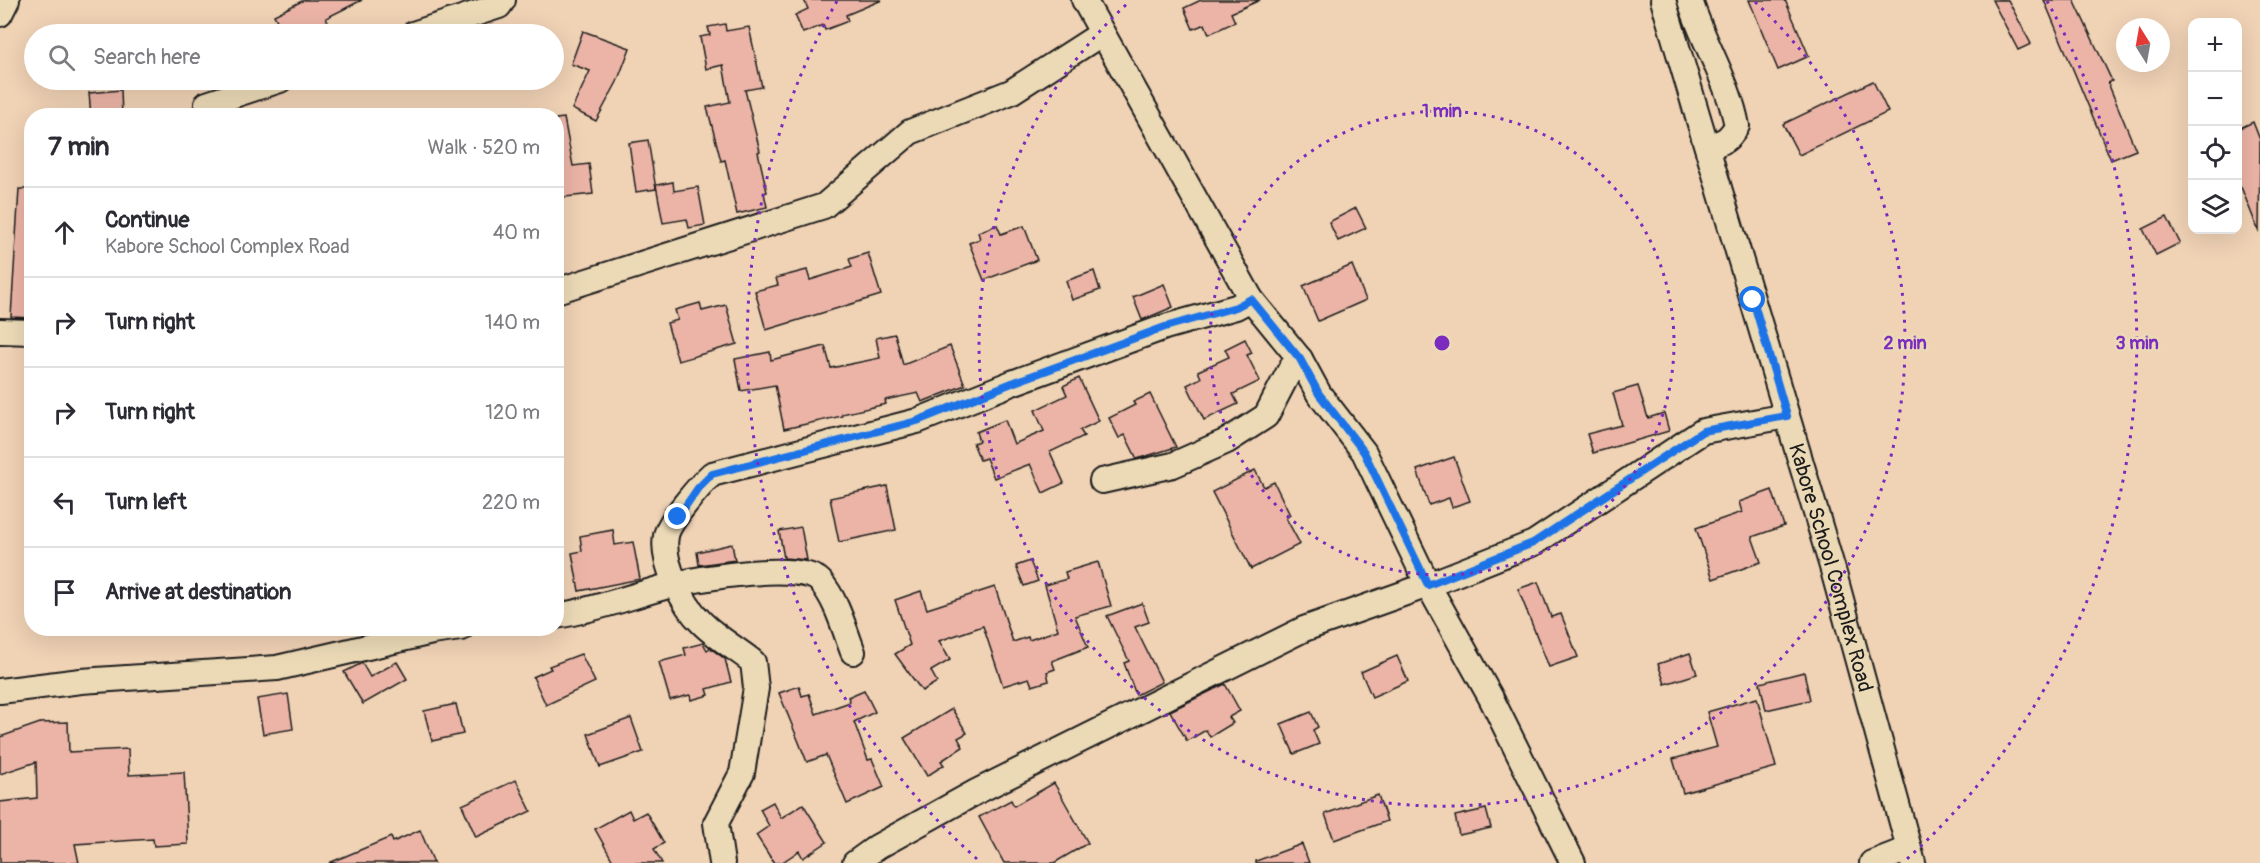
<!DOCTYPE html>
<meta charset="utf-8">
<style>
:root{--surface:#fff;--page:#f7f7f7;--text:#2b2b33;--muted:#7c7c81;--line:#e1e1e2}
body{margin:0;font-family:Pangolin,sans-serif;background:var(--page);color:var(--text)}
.controls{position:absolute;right:18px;top:18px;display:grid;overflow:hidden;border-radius:12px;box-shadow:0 6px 24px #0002}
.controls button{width:54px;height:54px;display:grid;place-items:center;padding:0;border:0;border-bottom:2px solid var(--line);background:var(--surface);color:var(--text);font:30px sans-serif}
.compass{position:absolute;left:2116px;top:18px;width:54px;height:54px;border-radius:50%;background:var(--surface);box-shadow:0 6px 24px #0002;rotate:349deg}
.stop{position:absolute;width:18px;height:18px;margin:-14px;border:4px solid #1a73e8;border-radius:50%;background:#fff}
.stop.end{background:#1a73e8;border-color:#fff;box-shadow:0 2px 6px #0008}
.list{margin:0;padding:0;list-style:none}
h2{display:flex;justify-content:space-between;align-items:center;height:78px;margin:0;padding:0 24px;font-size:26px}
h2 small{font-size:20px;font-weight:400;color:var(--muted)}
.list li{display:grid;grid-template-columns:39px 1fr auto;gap:18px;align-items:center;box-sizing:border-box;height:90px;padding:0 24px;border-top:2px solid var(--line)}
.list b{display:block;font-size:22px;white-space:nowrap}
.list p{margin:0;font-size:20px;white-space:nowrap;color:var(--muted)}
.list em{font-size:20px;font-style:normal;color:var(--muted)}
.icon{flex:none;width:33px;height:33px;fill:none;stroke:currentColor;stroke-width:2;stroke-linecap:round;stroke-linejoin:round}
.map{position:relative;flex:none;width:2260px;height:863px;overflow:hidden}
.search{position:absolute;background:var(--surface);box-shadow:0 6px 24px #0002;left:24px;top:24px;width:540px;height:66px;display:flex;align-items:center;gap:15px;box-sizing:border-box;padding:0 21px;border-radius:33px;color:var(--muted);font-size:22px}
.panel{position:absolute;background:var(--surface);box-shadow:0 6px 24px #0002;left:24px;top:108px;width:540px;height:528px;border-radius:24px}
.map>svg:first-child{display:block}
.building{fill:#ebb4a6;stroke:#1c1c1c;stroke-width:1.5}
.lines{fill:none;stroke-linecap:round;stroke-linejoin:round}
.minor-casing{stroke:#1c1c1c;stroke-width:28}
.minor{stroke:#ecdab7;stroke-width:24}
.route{stroke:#1a73e8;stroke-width:8}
.ring{fill:none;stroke:#7b2cbf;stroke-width:3;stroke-dasharray:3 6}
.labels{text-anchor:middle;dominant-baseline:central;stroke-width:5;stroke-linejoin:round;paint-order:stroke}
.street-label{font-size:21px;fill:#1c1c1c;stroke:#ecdab7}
.centre{fill:#7b2cbf;stroke:#ecdab7;stroke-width:3}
.ring-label{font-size:18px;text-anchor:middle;font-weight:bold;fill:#7b2cbf;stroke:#ecdab7;stroke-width:5;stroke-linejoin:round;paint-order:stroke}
</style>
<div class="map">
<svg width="2260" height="863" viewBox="0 0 2260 863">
<rect width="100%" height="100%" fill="#f0d2b5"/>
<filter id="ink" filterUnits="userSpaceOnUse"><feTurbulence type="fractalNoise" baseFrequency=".0167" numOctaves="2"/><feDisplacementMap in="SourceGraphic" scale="12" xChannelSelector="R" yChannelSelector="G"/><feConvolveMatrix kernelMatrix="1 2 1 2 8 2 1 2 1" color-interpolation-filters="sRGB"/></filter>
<g filter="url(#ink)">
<!-- building -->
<g class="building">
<polygon points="304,0 362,0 326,18 329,24 308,34 284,34 274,15"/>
<polygon points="804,0 882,0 846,15 848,21 825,30 823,25 803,33 795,15 808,9"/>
<polygon points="1201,0 1260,0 1231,13 1235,22 1209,34 1205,24 1193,29 1184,8"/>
<polygon points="1749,0 1785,0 1809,56 1778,70"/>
<polygon points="1992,0 2008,0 2031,44 2018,50"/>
<polygon points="2044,0 2074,0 2112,81 2108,83 2136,150 2111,160"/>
<polygon points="725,24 726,31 749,27 762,87 745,90 760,151 758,152 767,192 764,193 767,207 737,214 725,160 721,161 707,107 730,102 723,65 706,69 700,37 710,35 708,27"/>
<polygon points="583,31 630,48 617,82 596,121 572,109 590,71 571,64"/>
<polygon points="1873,81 1888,112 1799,155 1783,124"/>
<polygon points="121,90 122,116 91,116 89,93"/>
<polygon points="564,118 573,166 589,164 593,194 556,198 556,119"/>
<polygon points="2253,122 2260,140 2259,232 2241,187 2238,188 2238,129"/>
<polygon points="648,140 656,189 636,192 629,143"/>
<polygon points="673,182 674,191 698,187 705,225 689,228 687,219 663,223 656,185"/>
<polygon points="19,189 32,189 32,318 11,317"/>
<polygon points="1356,208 1366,228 1338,241 1329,222"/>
<polygon points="2167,217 2180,243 2156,255 2143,229"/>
<polygon points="997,225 1001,234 1024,226 1037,260 984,280 969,243 980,239 978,232"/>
<polygon points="868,253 881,295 766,330 755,291 778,285 776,278 807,270 810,280 852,267 849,259"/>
<polygon points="1352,265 1366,300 1318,321 1303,286"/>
<polygon points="1094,271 1100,290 1072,300 1066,281"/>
<polygon points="1164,284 1173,307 1142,320 1133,297"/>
<polygon points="700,303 702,311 726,305 737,344 678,361 667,323 678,320 675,310"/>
<polygon points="895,334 903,365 950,346 965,385 922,402 918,393 885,400 886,404 842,414 842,416 784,429 775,385 741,391 735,359 770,352 771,360 825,346 831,368 880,358 876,338"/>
<polygon points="1245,339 1252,353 1247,355 1260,381 1233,394 1238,404 1204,420 1187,385 1201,378 1198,371 1229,357 1225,349"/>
<polygon points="1079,378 1099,421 1080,430 1084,436 1050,452 1064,483 1043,493 1030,464 994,478 986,458 980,460 973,443 979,441 976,432 1005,420 1014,444 1044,431 1035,410 1067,395 1063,386"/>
<polygon points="1638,386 1648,418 1664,413 1669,431 1593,453 1587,434 1622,425 1613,393"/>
<polygon points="1150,394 1176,447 1137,459 1125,435 1119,438 1109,418 1135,405 1133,402"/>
<polygon points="1454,457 1470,501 1452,507 1449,498 1429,505 1417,470"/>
<polygon points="1255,470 1264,487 1274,482 1290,515 1286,518 1300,544 1251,569 1212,492"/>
<polygon points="887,486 896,530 839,542 830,498"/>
<polygon points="1772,490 1784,526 1752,537 1761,562 1713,579 1696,528 1742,512 1739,502"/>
<polygon points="801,527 807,560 784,558 779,531"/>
<polygon points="613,530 615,545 633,542 640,579 579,591 572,553 582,551 580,536"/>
<polygon points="732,544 735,560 699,565 697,552"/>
<polygon points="1030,561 1038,581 1024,586 1016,566"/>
<polygon points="1098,562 1111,606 1075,616 1088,647 1052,661 1055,669 1047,672 1049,681 1032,686 1029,678 1003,686 983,626 939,641 950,660 931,671 937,682 922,691 895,654 910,645 895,600 921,591 927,609 995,587 1013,642 1028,637 1029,640 1058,630 1045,585 1067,579 1065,572"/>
<polygon points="1538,582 1551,617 1561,614 1578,657 1549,667 1518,589"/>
<polygon points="1142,603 1149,622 1135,627 1162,682 1136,695 1124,663 1129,661 1107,616"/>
<polygon points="703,643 707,650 710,648 725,659 731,682 707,689 709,695 691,700 690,695 670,700 659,662 686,655 684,648"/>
<polygon points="1690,653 1697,674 1665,684 1658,664"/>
<polygon points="581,654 595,682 546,705 533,677 551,669 549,666"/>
<polygon points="1397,656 1408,681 1372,697 1361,672"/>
<polygon points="397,662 407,679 363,704 344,672 362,663 370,677"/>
<polygon points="1804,672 1810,700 1766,710 1760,683"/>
<polygon points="1225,684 1240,711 1229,717 1233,723 1210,737 1206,730 1187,741 1170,711"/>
<polygon points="799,686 802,696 809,694 816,714 850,702 848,697 864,690 875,712 854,722 868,760 872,759 884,787 847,804 826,755 807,762 779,693"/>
<polygon points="288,694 293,729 263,734 257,699"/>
<polygon points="1757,698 1776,767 1683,793 1673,759 1717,747 1707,712"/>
<polygon points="456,704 463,734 432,741 424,711"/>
<polygon points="952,709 967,733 958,738 963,747 941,761 944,765 927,776 904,738"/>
<polygon points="1311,712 1318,727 1313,730 1319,744 1294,754 1281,724"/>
<polygon points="631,718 643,752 600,767 588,734"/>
<polygon points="68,722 69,752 128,749 129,775 184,772 188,844 154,846 153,839 75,844 79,863 0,863 0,802 37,798 36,762 0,774 0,737 40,723"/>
<polygon points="516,780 531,811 476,837 462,805"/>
<polygon points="1054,783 1088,843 1054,863 1004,863 979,817 1011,800 1014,806"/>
<polygon points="1378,795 1387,821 1334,840 1325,814"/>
<polygon points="773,802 781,818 803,804 827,842 803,858 799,851 781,863 774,863 756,835 769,826 760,809"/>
<polygon points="1486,809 1491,828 1459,835 1455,816"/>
<polygon points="629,810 633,819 646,812 664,843 654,849 662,863 614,863 595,829"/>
<polygon points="420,830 434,863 329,863 391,837 393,842"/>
<polygon points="1302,844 1309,863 1256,863 1256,861"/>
</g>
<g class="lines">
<defs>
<g id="minor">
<polyline points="1084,0 1251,299 1300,359 1319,394 1364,452 1428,585 1491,698 1573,863"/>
<path id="s1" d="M1663 0 1833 570 1913 863"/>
<path d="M1690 0C1703 43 1729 82 1737 126 1729 139 1723 144 1708 145"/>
<polyline points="0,14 7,0"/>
<polyline points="413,34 499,6 503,0"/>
<polyline points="207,104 280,80"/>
<polyline points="556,291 824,206 910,132 1011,92 1101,34"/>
<polyline points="0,331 32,332"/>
<polyline points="1102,481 1173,465 1227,441 1266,416 1291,368 1300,359"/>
<path d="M556 616C596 610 634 595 672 585 699 578 802 561 820 581 837 600 844 629 853 652"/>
<polyline points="0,691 81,681 277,668 432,632 461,628"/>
<path d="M722 863 716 823 742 773 756 688 753 662C737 649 717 638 702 623 683 605 661 562 666 536 668 522 701 484 712 474L917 421 1012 383 1165 327 1236 307 1251 299"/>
<polyline points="855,863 877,847 976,792 1304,629 1428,585 1534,543 1703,431 1787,416"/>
<polyline points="1872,863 1908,849"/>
</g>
</defs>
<!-- minor casing -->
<use href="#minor" class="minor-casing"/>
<!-- minor -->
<use href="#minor" class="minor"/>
</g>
</g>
<g class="lines" filter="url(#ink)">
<!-- route -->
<polyline class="route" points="678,517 698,488 712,474 917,421 1012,383 1165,327 1236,307 1251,299 1300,359 1319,394 1364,452 1428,585 1533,543 1703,431 1787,416 1753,300"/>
</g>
<!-- distance rings -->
<g class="ring">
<circle cx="1442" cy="343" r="232"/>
<path d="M1755 2A463 463 0 1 1 1129 2"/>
<path d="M977 859A695 695 0 0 1 837 1M2047 1A695 695 0 0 1 1907 859"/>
</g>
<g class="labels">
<!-- street labels -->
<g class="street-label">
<text stroke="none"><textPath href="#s1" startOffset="592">Kabore School Complex Road</textPath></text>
</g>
</g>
<circle cx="1442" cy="343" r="9" class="centre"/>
<g class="ring-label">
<text x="1442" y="117">1 min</text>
<text x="1905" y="349">2 min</text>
<text x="2137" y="349">3 min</text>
</g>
</svg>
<div class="controls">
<button>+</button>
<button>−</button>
<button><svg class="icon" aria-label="locate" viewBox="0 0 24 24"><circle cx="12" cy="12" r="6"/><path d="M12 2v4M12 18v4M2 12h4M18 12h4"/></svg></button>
<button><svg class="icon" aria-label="layers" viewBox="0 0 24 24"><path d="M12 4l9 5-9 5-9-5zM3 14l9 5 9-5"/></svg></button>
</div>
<svg class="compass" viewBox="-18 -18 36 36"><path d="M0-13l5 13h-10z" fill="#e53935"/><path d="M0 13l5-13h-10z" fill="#7c7c81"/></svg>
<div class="stop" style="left:1753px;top:300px"></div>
<div class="stop end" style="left:678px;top:517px"></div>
<div class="search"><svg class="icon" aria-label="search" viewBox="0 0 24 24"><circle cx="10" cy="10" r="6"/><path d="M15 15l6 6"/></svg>Search here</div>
<section class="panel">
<h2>7 min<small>Walk · 520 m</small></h2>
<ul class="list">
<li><svg class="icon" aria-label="ahead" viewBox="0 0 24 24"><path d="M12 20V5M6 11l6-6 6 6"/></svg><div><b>Continue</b><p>Kabore School Complex Road</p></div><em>40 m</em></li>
<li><svg class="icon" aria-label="right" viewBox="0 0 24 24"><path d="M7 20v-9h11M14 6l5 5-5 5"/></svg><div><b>Turn right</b></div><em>140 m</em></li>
<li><svg class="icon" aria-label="right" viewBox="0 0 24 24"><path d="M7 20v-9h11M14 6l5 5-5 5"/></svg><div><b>Turn right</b></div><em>120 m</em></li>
<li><svg class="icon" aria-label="left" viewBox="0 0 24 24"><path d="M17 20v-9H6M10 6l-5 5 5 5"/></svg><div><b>Turn left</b></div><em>220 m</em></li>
<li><svg class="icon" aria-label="arrive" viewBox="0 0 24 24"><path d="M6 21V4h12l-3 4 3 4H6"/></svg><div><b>Arrive at destination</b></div></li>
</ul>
</section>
</div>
